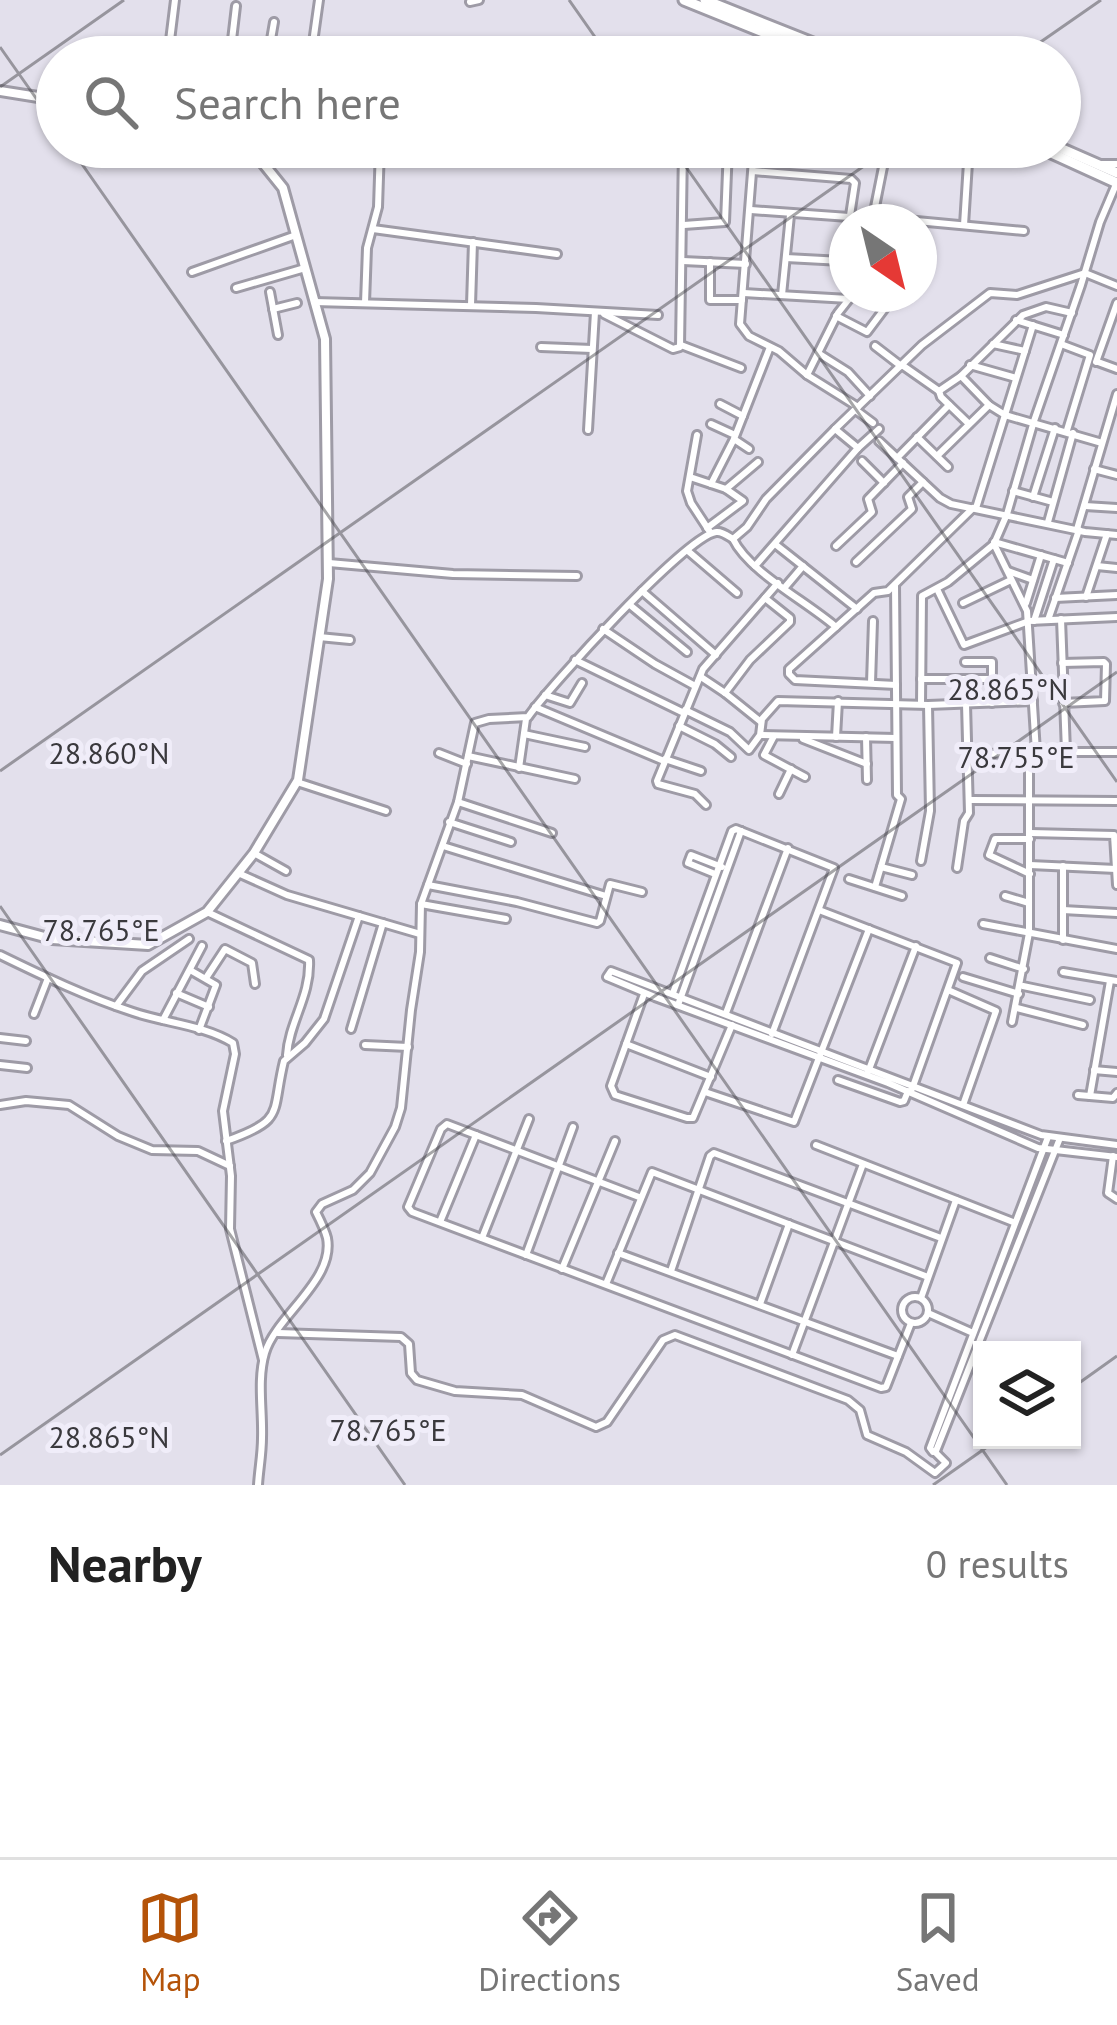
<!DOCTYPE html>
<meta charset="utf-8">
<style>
:root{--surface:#fff;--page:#f6f6f6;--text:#222;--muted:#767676;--line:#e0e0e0;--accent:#b45309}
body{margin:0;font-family:"PT Sans",sans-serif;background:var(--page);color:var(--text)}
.controls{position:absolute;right:36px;bottom:36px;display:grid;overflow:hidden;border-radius:0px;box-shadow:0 3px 9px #0004}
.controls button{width:108px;height:108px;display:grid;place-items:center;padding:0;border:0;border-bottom:3px solid var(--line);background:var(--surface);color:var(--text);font:60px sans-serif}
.compass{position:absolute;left:829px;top:204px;width:108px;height:108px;border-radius:50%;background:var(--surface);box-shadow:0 3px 9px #0004;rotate:145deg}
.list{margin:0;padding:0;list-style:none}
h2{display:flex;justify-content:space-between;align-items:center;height:156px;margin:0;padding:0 48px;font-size:51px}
h2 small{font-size:39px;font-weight:400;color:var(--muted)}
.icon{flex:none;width:66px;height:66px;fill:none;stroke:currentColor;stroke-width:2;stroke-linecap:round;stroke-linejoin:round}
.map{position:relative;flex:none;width:1117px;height:1485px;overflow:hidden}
.search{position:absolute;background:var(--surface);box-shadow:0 3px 9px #0004;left:36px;right:36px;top:36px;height:132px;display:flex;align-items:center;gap:30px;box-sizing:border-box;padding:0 42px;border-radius:66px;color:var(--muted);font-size:45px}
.sheet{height:372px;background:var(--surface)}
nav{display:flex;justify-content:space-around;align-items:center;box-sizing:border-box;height:168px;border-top:3px solid var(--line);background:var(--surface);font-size:33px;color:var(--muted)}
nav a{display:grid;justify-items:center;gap:6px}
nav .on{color:var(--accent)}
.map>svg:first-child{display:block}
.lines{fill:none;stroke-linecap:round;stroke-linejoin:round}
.street-casing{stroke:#9e9ba6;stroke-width:12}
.secondary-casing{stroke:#9e9ba6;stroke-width:14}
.primary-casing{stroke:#9e9ba6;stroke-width:15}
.street{stroke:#fff;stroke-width:6}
.secondary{stroke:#fff;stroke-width:8}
.primary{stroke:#fff;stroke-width:9}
.ticks{fill:none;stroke:#3a393d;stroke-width:3;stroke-opacity:0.45}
.ticks-label{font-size:30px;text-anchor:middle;fill:#3a393d;stroke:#f0edf9;stroke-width:10;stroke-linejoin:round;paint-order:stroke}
</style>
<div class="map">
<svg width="1117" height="1485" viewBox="0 0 1117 1485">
<rect width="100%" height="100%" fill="#e3e0ec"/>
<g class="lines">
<defs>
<g id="street">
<polyline points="470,2 479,0"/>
<polyline points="168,57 175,0"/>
<polyline points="230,57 236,6"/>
<polyline points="268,57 274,22"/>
<polyline points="311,57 319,0"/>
<polyline points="775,57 778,54 788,57"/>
<polyline points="435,147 435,152 440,158 470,159 475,155 475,147"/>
<polyline points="754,147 740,324 749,336 779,351 807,375"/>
<polyline points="1102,164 1117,164"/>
<polyline points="753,171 851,179 855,183 849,222"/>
<polyline points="1117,182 1100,222 1081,285 1034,421 1007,514 994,544 1027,611 1036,752 1117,752"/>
<polyline points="751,210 849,217"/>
<polyline points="874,217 1024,231"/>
<polyline points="872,222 887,147"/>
<polyline points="684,225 725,222 728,147"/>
<polyline points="964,225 969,147"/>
<polyline points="373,229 557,254"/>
<polyline points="786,258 842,261 847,235"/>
<polyline points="683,261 746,264"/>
<polyline points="710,262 710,300 742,300"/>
<polyline points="192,272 296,235"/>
<polyline points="236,288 305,268"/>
<polyline points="270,292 278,335"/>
<polyline points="744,293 849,299"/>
<polyline points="853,294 838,313 807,375 858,407"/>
<polyline points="782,295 790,215"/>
<polyline points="314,302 536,308 658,315"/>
<polyline points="365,303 367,248 378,207 380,147"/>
<polyline points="471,305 473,242"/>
<polyline points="273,309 297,303"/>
<polyline points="1072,313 1046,307 1023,315 961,376 989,405 1005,415 1102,443"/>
<polyline points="604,314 673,349 680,347 683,147"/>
<polyline points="836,316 867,332 888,304 875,294"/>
<polyline points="1016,320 1064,335"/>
<polyline points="993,344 1025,351"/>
<polyline points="1061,344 1090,355 1067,430"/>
<polyline points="681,345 741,368"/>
<polyline points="875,346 901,366"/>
<polyline points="541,347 592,349"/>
<polyline points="818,353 848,372 870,396"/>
<polyline points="1096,362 1117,303"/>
<polyline points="1098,362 1117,369"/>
<polyline points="902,365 939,391 941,397 969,424"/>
<polyline points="970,365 1016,378"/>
<polyline points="939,391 961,376"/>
<polyline points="720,404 743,416"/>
<polyline points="857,411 873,423"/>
<polyline points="711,424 735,435"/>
<polyline points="835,429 858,448"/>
<polyline points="588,430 595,312"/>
<polyline points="697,435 687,491 691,503 710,532"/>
<polyline points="917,437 948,467"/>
<polyline points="734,439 749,449"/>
<polyline points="879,441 940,498 951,504 1085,532 1117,535"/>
<polyline points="937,456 989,405"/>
<polyline points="897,458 949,405"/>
<polyline points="862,461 884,483"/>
<polyline points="1094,469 1117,475"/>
<polyline points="690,477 726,489 743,501 707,528"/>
<polyline points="711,484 734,439 770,347"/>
<polyline points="726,489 758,462"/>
<polyline points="1013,491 1053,502"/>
<polyline points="1033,497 1055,428"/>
<polyline points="1085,506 1117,508"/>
<polyline points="976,508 1033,325"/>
<polyline points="1048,522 1073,433"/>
<polyline points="1077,529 1117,394"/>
<path d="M733 539C749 572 806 601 836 627L789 669V674L795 680 896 685"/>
<polyline points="994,542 1068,563"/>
<polyline points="775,544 857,609"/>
<polyline points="836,546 872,512 868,499 903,463"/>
<polyline points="688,551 737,593"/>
<polyline points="856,562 912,509 908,497 923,482"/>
<polyline points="329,563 453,574 577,576"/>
<polyline points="755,566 858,448 879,429"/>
<polyline points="1097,566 1117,568"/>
<polyline points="1008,571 1033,580"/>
<polyline points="786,586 803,566"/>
<polyline points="937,589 964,645 1029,621 1117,617"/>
<polyline points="642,591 716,655"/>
<polyline points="1086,597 1107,534"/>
<polyline points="1055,598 1117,595"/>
<polyline points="963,603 1011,580"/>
<polyline points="1026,603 1041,555"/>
<polyline points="630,605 687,652"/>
<polyline points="1061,619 1066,752"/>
<polyline points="1048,620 1079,530"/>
<polyline points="1034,621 1054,559"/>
<polyline points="836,627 874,593 888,591 973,508"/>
<polyline points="603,629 655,664 695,686"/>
<polyline points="319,637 350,640"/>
<polyline points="575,660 684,713"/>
<polyline points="965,662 992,662 992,703"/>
<polyline points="1062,663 1104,662 1106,664 1105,701 1063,703"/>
<polyline points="701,677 725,693 761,722"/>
<polyline points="921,679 992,679"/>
<polyline points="871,683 873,621"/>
<polyline points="725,693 750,660 790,622 790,618 765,598"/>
<polyline points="545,695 570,703 582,683"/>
<polyline points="921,704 922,596 948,582 994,544"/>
<polyline points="535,707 664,761"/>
<polyline points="685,710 730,732 749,750 760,735 762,719 778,701 928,705 1033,701"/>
<polyline points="679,726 715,744 731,757"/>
<polyline points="524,734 585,747"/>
<polyline points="762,735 896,738"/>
<polyline points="774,736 764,755 805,777"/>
<polyline points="836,737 838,701"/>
<polyline points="866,737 867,780"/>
<polyline points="803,739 867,764"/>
<polyline points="439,753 467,764"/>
<polyline points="968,755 1030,752"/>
<polyline points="468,756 575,779"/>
<polyline points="665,759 701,771"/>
<polyline points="519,768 526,719"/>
<polyline points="297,782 386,811"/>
<polyline points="779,794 791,769"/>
<polyline points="970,800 1117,801"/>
<polyline points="458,802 552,833"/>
<polyline points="706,805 695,794 658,784 657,781 703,669 778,583"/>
<polyline points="449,822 511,842"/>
<polyline points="741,831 834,868 772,1034"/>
<polyline points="1030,833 1114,835 1117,885"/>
<polyline points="443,846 606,896"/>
<polyline points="254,853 286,871"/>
<polyline points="921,861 930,811 928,705"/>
<polyline points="1030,865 1116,869"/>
<polyline points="1063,866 1063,940"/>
<polyline points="881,867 912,875"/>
<polyline points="957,868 964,821 969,813 966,704"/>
<polyline points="238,873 287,895 420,934"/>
<polyline points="715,874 688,863 691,855 722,867"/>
<polyline points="1030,874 989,855 995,839 1030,839"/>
<polyline points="849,879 902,896"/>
<polyline points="428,885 517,902 597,923 600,921 610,884 642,892"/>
<polyline points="875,887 901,799 897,795 895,585"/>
<polyline points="1005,896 1029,903"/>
<polyline points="421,904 506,919"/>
<polyline points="819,910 957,963 912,1089"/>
<polyline points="1063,910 1117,913"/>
<path d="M207 912 309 960C311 996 289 1022 287 1055"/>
<polyline points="983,924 1117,949"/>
<path d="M0 955C43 976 87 997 133 1012 165 1023 204 1025 233 1043L235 1054 223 1111 231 1176 230 1229 263 1360"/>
<polyline points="990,958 1024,969"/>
<polyline points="190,970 216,985 199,1030"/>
<polyline points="1063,972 1117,981"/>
<polyline points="963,977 1019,994"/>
<polyline points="206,978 225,949 252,963 255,984"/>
<polyline points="1023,986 1090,1000"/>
<polyline points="948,990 996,1011 963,1105"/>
<polyline points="176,993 209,1007"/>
<polyline points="673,993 732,831 736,829 741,831"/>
<polyline points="644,994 611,1086 615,1095 687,1118 693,1118 732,1025"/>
<polyline points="678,1005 741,831"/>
<polyline points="116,1006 142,971 189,939"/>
<polyline points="1017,1008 1083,1025"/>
<polyline points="726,1013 788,848"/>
<polyline points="34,1014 48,978"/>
<polyline points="163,1020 202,946"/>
<polyline points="1012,1022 1029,933 1029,752"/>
<polyline points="351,1029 383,923"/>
<polyline points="0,1038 26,1041"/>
<polyline points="626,1044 711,1077"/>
<polyline points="365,1045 408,1047"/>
<polyline points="0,1065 27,1068"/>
<polyline points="1094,1070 1117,1072"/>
<polyline points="868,1072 916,946"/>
<polyline points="838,1080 900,1102 904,1101 908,1091"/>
<polyline points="705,1092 794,1122 869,929"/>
<polyline points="1078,1095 1113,1098 1117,1093"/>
<polyline points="1090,1096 1110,981"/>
<polyline points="0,1105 26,1101 69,1105 118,1136 152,1150 198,1151 230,1166"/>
<polyline points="1048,1137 930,1448 933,1452 936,1451 1060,1138"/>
<path d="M226 1141C286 1120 271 1114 284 1061L305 1043 324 1019 359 916"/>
<polyline points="816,1145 1013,1222"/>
<polyline points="1117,1145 1041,1135 611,971 607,977 655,997 888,1083 1038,1148 1117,1157"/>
<polyline points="1113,1156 1108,1193 1117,1199"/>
<polyline points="639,1197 447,1124 441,1129 408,1207 412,1212 881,1388 886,1387 911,1323"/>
<polyline points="440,1222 476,1135"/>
<polyline points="482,1238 529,1119"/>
<polyline points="618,1253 898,1356"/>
<polyline points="526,1255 573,1127"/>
<polyline points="562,1269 615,1141"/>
<polyline points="671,1271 710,1156 714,1153 941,1238"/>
<polyline points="606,1284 652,1172 928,1277"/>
<circle cx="915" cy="1310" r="13"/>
<polyline points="921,1298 956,1200"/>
<polyline points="760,1304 789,1224"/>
<polyline points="928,1313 973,1333"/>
<polyline points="278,1333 401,1337 409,1344 411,1373 417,1380 455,1391 522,1395 596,1427 607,1422 663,1340 675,1335 848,1400 860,1410 867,1435 906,1452 935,1473 946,1463 935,1452"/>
<polyline points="792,1355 863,1164"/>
<path d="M258 1485C259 1469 262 1454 262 1438 263 1410 257 1380 265 1353 276 1316 335 1280 327 1238 325 1230 320 1220 316 1212L322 1204 353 1190 370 1173 395 1127 401 1108 411 1010 420 952 421 904 458 802 475 723 489 719 528 717C549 687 686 536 716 532 722 531 728 536 733 539L747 527 766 499 835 429 922 345 990 293 1017 295 1085 273 1117 286"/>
</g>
<g id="secondary">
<polyline points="0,91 57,100"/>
<polyline points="967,147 970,147"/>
<polyline points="0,925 52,939 148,945 207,912 254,853 298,780 328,579 325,339 283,188 250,147"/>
</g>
<g id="primary">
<polyline points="684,0 825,57"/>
<polyline points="705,0 848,57"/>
<polyline points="1038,147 1117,183"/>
<polyline points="1058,147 1117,173"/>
</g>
</defs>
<!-- street casing -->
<use href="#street" class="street-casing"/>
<!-- secondary casing -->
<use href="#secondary" class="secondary-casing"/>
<!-- primary casing -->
<use href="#primary" class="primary-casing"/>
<!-- street -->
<use href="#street" class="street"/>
<!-- secondary -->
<use href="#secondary" class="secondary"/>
<!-- primary -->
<use href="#primary" class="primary"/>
</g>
<!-- ticks -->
<path class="ticks" d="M569 0 609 57M0 47 57 128M1019 57 1101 0M0 87 124 0M70 147 1007 1485M672 147 1117 782M0 771 891 147M0 906 405 1485M1072 1388 1117 1356M0 1455 1117 672M933 1485 997 1440"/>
<g class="ticks-label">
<text x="1008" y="700">28.865°N</text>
<text x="109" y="764">28.860°N</text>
<text x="1016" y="768">78.755°E</text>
<text x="101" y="941">78.765°E</text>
<text x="388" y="1441">78.765°E</text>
<text x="109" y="1448">28.865°N</text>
</g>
</svg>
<div class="controls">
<button><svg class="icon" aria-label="layers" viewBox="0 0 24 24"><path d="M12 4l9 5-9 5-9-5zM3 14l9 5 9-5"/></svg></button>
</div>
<svg class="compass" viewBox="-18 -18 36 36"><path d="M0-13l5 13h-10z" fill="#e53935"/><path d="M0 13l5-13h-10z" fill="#767676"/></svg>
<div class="search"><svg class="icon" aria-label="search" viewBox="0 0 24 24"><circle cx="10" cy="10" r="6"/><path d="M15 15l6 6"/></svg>Search here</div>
</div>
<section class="sheet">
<h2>Nearby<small>0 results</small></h2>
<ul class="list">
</ul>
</section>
<nav>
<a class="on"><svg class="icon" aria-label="map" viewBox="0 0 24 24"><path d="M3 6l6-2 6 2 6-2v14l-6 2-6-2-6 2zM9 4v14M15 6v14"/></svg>Map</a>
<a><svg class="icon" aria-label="directions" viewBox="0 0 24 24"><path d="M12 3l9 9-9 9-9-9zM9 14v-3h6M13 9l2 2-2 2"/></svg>Directions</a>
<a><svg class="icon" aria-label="saved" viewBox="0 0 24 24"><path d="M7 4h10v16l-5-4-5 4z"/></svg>Saved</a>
</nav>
